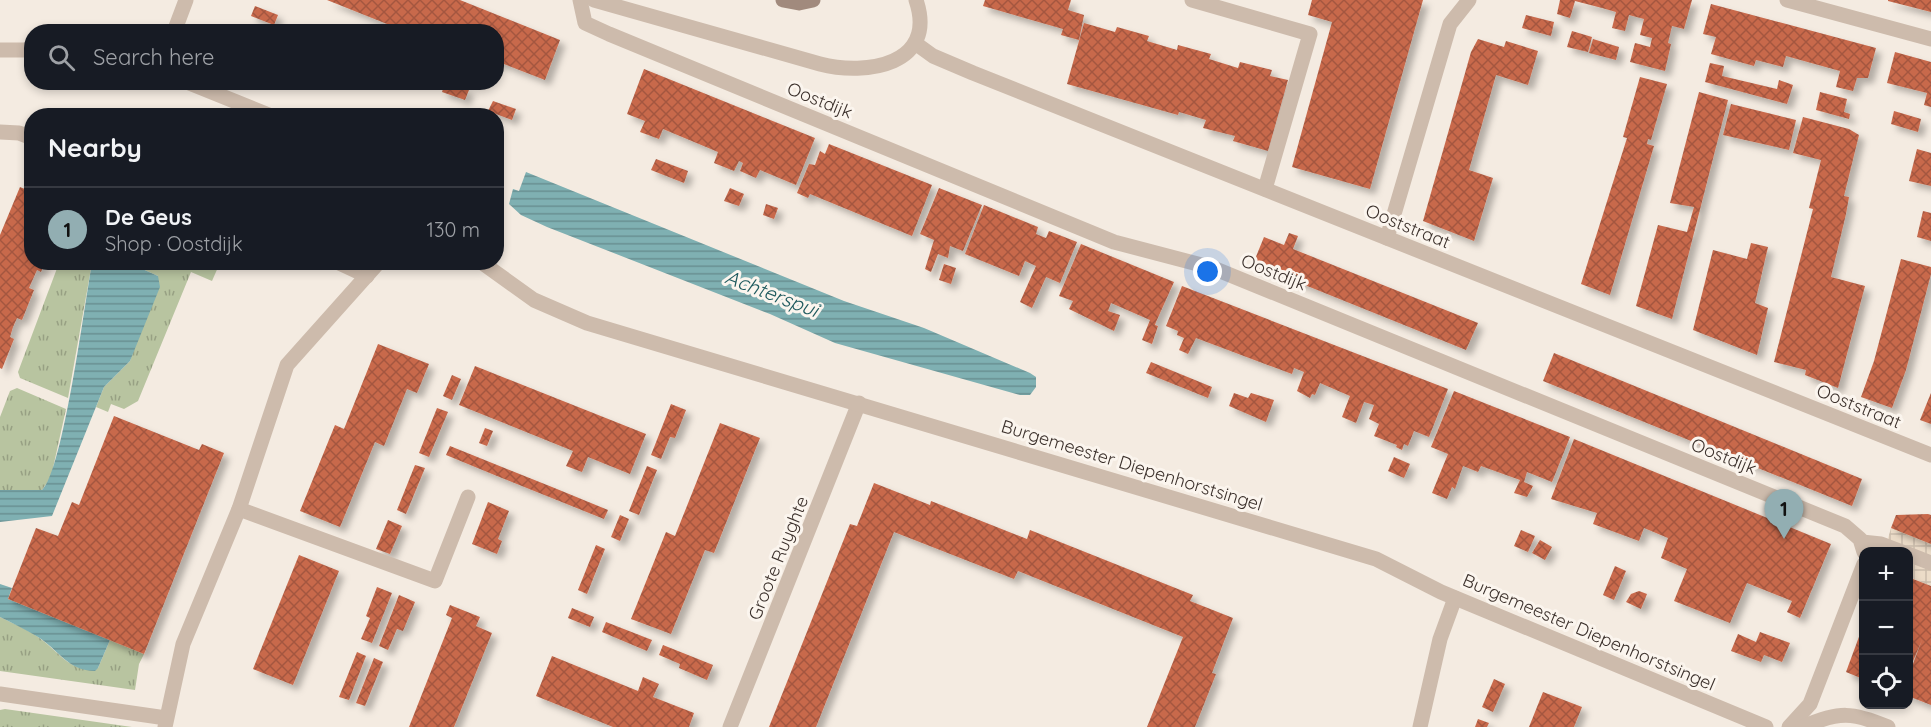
<!DOCTYPE html>
<meta charset="utf-8">
<style>
:root{--surface:#171b24;--page:#20242c;--text:#f1f3f6;--muted:#9ea1a6;--line:#363941;--accent:#92aeb2}
body{margin:0;font-family:Quicksand,sans-serif;background:var(--page);color:var(--text)}
.controls{position:absolute;right:18px;bottom:18px;display:grid;overflow:hidden;border-radius:12px;box-shadow:0 3px 9px #0003}
.controls button{width:54px;height:54px;display:grid;place-items:center;padding:0;border:0;border-bottom:2px solid var(--line);background:var(--surface);color:var(--text);font:30px sans-serif}
.you{position:absolute;left:1208px;top:272px;width:21px;height:21px;margin:-15px;border:4px solid #fff;border-radius:50%;background:#1a73e8;box-shadow:0 0 0 9px #1a73e833}
.badge{display:grid;place-items:center;width:39px;height:39px;border-radius:50%;background:var(--accent);color:#111;font-size:20px;font-weight:700}
.pin{position:absolute;translate:-50% -50px;filter:drop-shadow(0 2px 3px #0008)}
.pin::after{content:'';position:absolute;top:32px;width:21px;height:18px;background:inherit;clip-path:polygon(0 0,100% 0,50% 100%)}
.list{margin:0;padding:0;list-style:none}
h2{display:flex;justify-content:space-between;align-items:center;height:78px;margin:0;padding:0 24px;font-size:26px}
h2 small{font-size:20px;font-weight:400;color:var(--muted)}
.list li{display:grid;grid-template-columns:39px 1fr auto;gap:18px;align-items:center;box-sizing:border-box;height:84px;padding:0 24px;border-top:2px solid var(--line)}
.list b{display:block;font-size:22px;white-space:nowrap}
.list p{margin:0;font-size:20px;white-space:nowrap;color:var(--muted)}
.list em{font-size:20px;font-style:normal;color:var(--muted)}
.icon{flex:none;width:33px;height:33px;fill:none;stroke:currentColor;stroke-width:2;stroke-linecap:round;stroke-linejoin:round}
.map{position:relative;flex:none;width:1931px;height:727px;overflow:hidden}
.search{position:absolute;background:var(--surface);box-shadow:0 3px 9px #0003;left:24px;top:24px;width:480px;height:66px;display:flex;align-items:center;gap:15px;box-sizing:border-box;padding:0 21px;border-radius:24px;color:var(--muted);font-size:22px}
.panel{position:absolute;background:var(--surface);box-shadow:0 3px 9px #0003;left:24px;top:108px;width:480px;height:162px;border-radius:24px}
.map>svg:first-child{display:block}
.grass{fill:url(#grass-tufts)}
.plaza{fill:url(#plaza-grid)}
.water{fill:url(#water-rules)}
.building{fill:url(#building-cross-hatch);filter:url(#shadow)}
.lines{fill:none;stroke-linecap:round;stroke-linejoin:round}
.service{stroke:#cdbbac;stroke-width:15}
.pedestrian{stroke:#cdbbac;stroke-width:15}
.minor{stroke:#cdbbac;stroke-width:15}
.tertiary{stroke:#cdbbac;stroke-width:15}
.secondary{stroke:#a18a7d;stroke-width:15}
.labels{text-anchor:middle;dominant-baseline:central;stroke-width:6;stroke-linejoin:round;paint-order:stroke}
.street-label{font-size:18px;fill:#3b302b;stroke:#fbf5ee}
.water-label{font-size:20px;font-style:italic;fill:#1f5a5e;stroke:#fbf5ee}
</style>
<div class="map">
<svg width="1931" height="727" viewBox="0 0 1931 727">
<defs>
<pattern id="grass-tufts" width="24" height="20" patternUnits="userSpaceOnUse" patternTransform="scale(1.5)"><rect width="24" height="20" fill="#b8c4a0"/><path d="M3 7l-1-3M5 7V3M7 7l1-3M15 17l-1-3M17 17v-4M19 17l1-3" fill="none" stroke="#97a083"/></pattern>
<pattern id="plaza-grid" width="8" height="8" patternUnits="userSpaceOnUse" patternTransform="scale(1.5)"><rect width="8" height="8" fill="#ecdcc8"/><path d="M0 4h8M4 0v8" fill="none" stroke="#cbbdac"/></pattern>
<pattern id="water-rules" width="6" height="5" patternUnits="userSpaceOnUse" patternTransform="scale(1.5)"><rect width="6" height="5" fill="#7fb0b2"/><path d="M0 2.5h6" fill="none" stroke="#699091"/></pattern>
<pattern id="building-cross-hatch" width="8" height="8" patternUnits="userSpaceOnUse" patternTransform="scale(1.5)"><rect width="8" height="8" fill="#c8694b"/><path d="M0 0l8 8M0 8l8-8" fill="none" stroke="#a4573f"/></pattern>
<filter id="shadow"><feDropShadow dx="5.5" dy="5.5" stdDeviation="3" flood-color="#0004"/></filter>
</defs>
<rect width="100%" height="100%" fill="#f4ebe1"/>
<!-- grass -->
<g class="grass">
<polygon points="213,262 219,265 212,281 191,272 138,401 124,409 111,404 108,412 96,407 104,387 130,361 158,276 129,263"/>
<polygon points="59,263 92,263 68,398 20,378 18,372"/>
<polygon points="17,388 66,409 51,477 42,490 0,490 0,417 10,391"/>
<path d="M0 617C14 624 30 630 42 640 61 654 72 674 98 668L110 640 144 654 139 664 135 690 0 671Z"/>
<polygon points="5,709 132,727 0,727 0,710"/>
</g>
<!-- plaza -->
<polygon class="plaza" points="1891,528 1931,544 1931,586 1909,577 1908,552 1884,552"/>
<!-- water -->
<g class="water">
<polygon points="526,172 844,301 924,328 1030,373 1036,377 1036,387 1030,395 1020,395 835,343 770,314 547,227 521,215 509,204 513,189 519,191"/>
<path d="M92 263H129L158 276 160 287 130 361 104 387 52 516 0 522V490H42C63 471 85 301 92 263Z"/>
<path d="M0 584 12 588 8 599 110 640 98 668 95 671C68 671 59 650 38 637 26 630 13 623 0 617Z"/>
</g>
<!-- building -->
<g class="building">
<polygon points="327,0 460,0 560,40 545,80 496,61 496,32 407,32"/>
<polygon points="985,0 1071,0 1068,10 1084,15 1079,40 1061,35 1063,29 983,6"/>
<polygon points="1312,0 1423,0 1370,189 1292,167 1332,22 1308,15"/>
<polygon points="1560,0 1692,0 1684,29 1672,26 1668,43 1671,44 1665,71 1630,62 1635,43 1650,47 1652,38 1640,35 1644,19 1629,15 1625,31 1612,28 1616,12 1602,8 1575,1 1570,18 1557,14"/>
<polygon points="1888,0 1931,0 1931,12 1888,1"/>
<polygon points="1711,4 1876,48 1868,78 1857,78 1853,91 1836,87 1840,71 1786,56 1783,67 1756,60 1754,66 1711,54 1716,37 1703,34"/>
<polygon points="255,6 278,15 274,25 251,16"/>
<polygon points="1526,15 1554,22 1551,36 1522,28"/>
<polygon points="1084,23 1115,32 1117,27 1149,36 1147,41 1177,50 1178,45 1211,54 1209,59 1238,68 1240,62 1272,70 1270,76 1288,80 1268,151 1233,141 1235,136 1203,128 1206,120 1179,112 1178,115 1067,84"/>
<polygon points="301,24 312,28 320,32 299,32"/>
<polygon points="1572,31 1592,37 1588,52 1567,47"/>
<polygon points="1478,39 1504,47 1506,41 1538,51 1528,85 1496,75 1469,170 1493,178 1474,241 1423,221 1471,52"/>
<polygon points="1593,39 1619,47 1616,60 1589,53"/>
<polygon points="1895,52 1931,62 1931,107 1924,105 1927,93 1887,83"/>
<polygon points="1710,63 1724,66 1722,76 1777,89 1779,80 1793,85 1787,104 1705,82"/>
<polygon points="644,69 815,138 796,185 760,170 756,178 740,171 743,163 739,161 734,171 714,163 718,152 663,129 659,139 640,132 645,121 627,114"/>
<polygon points="1640,77 1667,84 1651,140 1648,139 1647,144 1654,146 1610,295 1581,284 1627,138 1623,137"/>
<polygon points="445,82 469,90 465,100 442,92"/>
<polygon points="1699,92 1728,100 1672,319 1636,306 1658,225 1687,232 1694,207 1670,203"/>
<polygon points="1820,92 1847,99 1844,112 1850,114 1849,119 1816,110"/>
<polygon points="493,101 516,109 512,120 488,111"/>
<polygon points="1731,104 1796,120 1789,150 1723,135"/>
<polygon points="1894,111 1921,119 1918,132 1891,124"/>
<polygon points="1803,117 1849,129 1859,135 1844,196 1849,197 1846,214 1831,277 1865,286 1838,388 1805,375 1806,370 1774,362 1813,209 1809,208 1821,160 1793,153"/>
<polygon points="829,144 932,185 912,236 810,194 808,198 797,193 809,164 815,165 820,151 825,154"/>
<polygon points="1917,149 1931,153 1931,186 1909,181"/>
<polygon points="656,159 688,171 684,183 651,170"/>
<polygon points="20,187 32,192 32,262 45,262 41,272 37,270 29,288 34,290 22,320 17,318 13,327 10,337 14,339 2,369 0,368 0,235"/>
<polygon points="730,188 744,194 739,206 724,201"/>
<polygon points="939,188 982,205 963,251 950,246 948,258 938,254 931,272 925,269 934,240 920,234"/>
<polygon points="766,204 778,208 774,219 763,215"/>
<polygon points="984,205 1038,227 1036,234 1046,238 1049,231 1077,242 1060,283 1046,277 1032,308 1020,302 1036,266 1025,261 1019,276 965,254"/>
<polygon points="1923,211 1931,213 1931,241 1917,237"/>
<polygon points="1289,233 1298,236 1293,249 1478,323 1466,350 1253,264 1264,237 1284,245"/>
<polygon points="1751,243 1768,247 1755,303 1768,308 1757,355 1693,330 1713,250 1747,259"/>
<polygon points="1081,244 1174,282 1156,322 1155,325 1158,326 1152,344 1142,340 1150,320 1111,303 1108,311 1120,315 1114,331 1069,309 1073,301 1059,296"/>
<polygon points="1901,259 1931,267 1931,274 1906,370 1892,408 1861,397 1874,361"/>
<polygon points="944,264 956,268 951,284 939,280"/>
<polygon points="1182,286 1448,389 1429,437 1414,431 1408,446 1404,444 1402,450 1396,447 1397,445 1374,436 1379,424 1369,419 1374,405 1364,402 1356,423 1342,417 1350,396 1320,383 1315,395 1312,394 1310,398 1297,391 1304,372 1294,368 1292,374 1196,338 1188,354 1179,350 1184,338 1177,335 1178,331 1166,326"/>
<polygon points="378,344 429,364 417,393 407,389 384,446 375,442 340,527 300,511 335,425 344,429"/>
<polygon points="1554,353 1862,479 1852,506 1543,381"/>
<polygon points="1151,362 1212,387 1208,398 1146,373"/>
<polygon points="475,366 646,434 630,474 588,457 582,472 566,466 573,451 459,405"/>
<polygon points="452,375 461,379 452,400 443,396"/>
<polygon points="1454,391 1570,437 1552,482 1527,472 1524,482 1533,486 1527,497 1514,493 1520,480 1481,466 1478,472 1463,466 1455,489 1452,487 1447,499 1432,493 1448,454 1431,447"/>
<polygon points="1234,393 1248,398 1251,393 1274,400 1266,422 1229,406"/>
<polygon points="1931,393 1931,424 1920,420"/>
<polygon points="671,404 686,410 675,438 670,437 661,459 651,455"/>
<polygon points="437,408 448,412 429,457 419,453"/>
<polygon points="114,416 199,450 202,444 224,453 144,654 8,599 36,528 58,536 72,502 79,505"/>
<polygon points="720,423 760,438 714,553 705,550 671,634 631,619 666,532 675,536"/>
<polygon points="485,428 493,431 487,446 479,443"/>
<polygon points="1574,439 1831,544 1800,618 1787,612 1792,601 1747,583 1730,623 1674,601 1687,569 1661,558 1668,538 1644,528 1639,541 1593,524 1597,513 1551,499"/>
<polygon points="450,446 552,487 608,510 604,519 497,476 446,455"/>
<polygon points="1394,457 1410,464 1404,478 1388,471"/>
<polygon points="415,465 425,468 406,514 397,510"/>
<polygon points="647,466 657,470 639,515 629,511"/>
<polygon points="874,483 930,505 931,501 1027,539 1030,530 1193,595 1190,601 1233,618 1212,673 1216,674 1195,727 1147,727 1183,637 1018,571 1014,579 894,532 816,727 769,727 850,524 857,526"/>
<polygon points="488,502 509,511 498,539 502,541 497,554 472,544"/>
<polygon points="1928,514 1931,515 1931,544 1891,528 1896,515"/>
<polygon points="620,515 629,519 620,541 611,537"/>
<polygon points="388,520 402,526 390,554 376,549"/>
<polygon points="1521,530 1535,536 1528,552 1514,546"/>
<polygon points="1540,540 1552,547 1545,560 1532,553"/>
<polygon points="596,545 605,549 587,594 578,590"/>
<polygon points="299,555 339,571 293,685 253,669"/>
<polygon points="1615,566 1626,571 1614,600 1603,595"/>
<polygon points="1908,577 1931,586 1931,705 1908,696 1908,677 1922,640 1908,673"/>
<polygon points="377,587 392,593 372,643 361,639 370,618 366,616"/>
<polygon points="1639,591 1647,594 1641,609 1626,602 1631,594"/>
<polygon points="399,595 415,602 403,631 397,629 388,650 379,646"/>
<polygon points="450,605 480,617 476,626 492,633 454,727 409,727 452,618 446,615"/>
<polygon points="572,608 594,617 590,627 568,618"/>
<polygon points="606,622 652,640 647,651 602,632"/>
<polygon points="1863,626 1863,679 1846,672"/>
<polygon points="1760,632 1790,643 1782,662 1764,655 1761,662 1731,651 1738,634 1756,642"/>
<polygon points="663,645 713,665 707,680 679,668 680,664 659,655"/>
<polygon points="357,652 366,656 349,700 339,697"/>
<polygon points="552,656 638,691 643,677 659,684 653,697 694,713 689,727 613,727 536,696"/>
<polygon points="374,658 383,662 365,706 356,703"/>
<polygon points="1494,679 1505,684 1493,712 1482,707"/>
<polygon points="1543,692 1582,707 1574,727 1529,727"/>
<polygon points="1478,719 1489,723 1487,727 1475,727"/>
</g>
<g class="lines">
<!-- service -->
<g class="service">
<polyline points="1192,0 1310,34 1265,189"/>
<polyline points="239,509 435,581 468,497"/>
</g>
<!-- pedestrian -->
<g class="pedestrian">
<polyline points="1862,542 1881,544 1902,552"/>
<polyline points="1908,554 1931,563"/>
</g>
<!-- minor -->
<g class="minor">
<polyline points="580,0 585,23 609,34 1114,242 1213,268 1845,526 1860,539 1864,552"/>
<polyline points="1787,0 1931,39"/>
<polyline points="915,43 933,56 973,73 1931,455"/>
<polyline points="0,132 19,133 32,138"/>
<polyline points="1387,238 1450,24 1469,0"/>
<polyline points="337,262 367,276"/>
<polyline points="0,694 166,718"/>
<polyline points="165,727 183,644 239,509 287,365 379,262"/>
<polyline points="730,727 859,403"/>
<polyline points="1420,727 1440,639 1455,598"/>
<polyline points="1789,727 1810,704 1864,564"/>
</g>
<!-- tertiary -->
<g class="tertiary">
<path d="M594 0 820 64C866 76 938 65 916 0"/>
<polyline points="174,32 186,0"/>
<polyline points="0,50 32,50"/>
<polyline points="187,82 271,116"/>
<polyline points="481,262 534,300 587,323 1376,559 1441,592 1766,727"/>
<path d="M1803 727C1839 711 1853 712 1888 727"/>
</g>
<!-- secondary -->
<polyline class="secondary" points="783,0 799,3 813,0"/>
</g>
<g class="labels">
<!-- street labels -->
<g class="street-label">
<text transform="translate(820 100) rotate(22)">Oostdijk</text>
<text transform="translate(1408 226) rotate(22)">Ooststraat</text>
<text transform="translate(1274 272) rotate(22)">Oostdijk</text>
<text transform="translate(1859 406) rotate(22)">Ooststraat</text>
<text transform="translate(1724 456) rotate(22)">Oostdijk</text>
<text transform="translate(1132 465) rotate(17)">Burgemeester Diepenhorstsingel</text>
<text transform="translate(778 558) rotate(-68)">Groote Ruyghte</text>
<text transform="translate(1589 632) rotate(23)">Burgemeester Diepenhorstsingel</text>
</g>
<!-- water labels -->
<g class="water-label">
<text transform="translate(772 293) rotate(21)">Achterspui</text>
</g>
</g>
</svg>
<div class="controls">
<button>+</button>
<button>−</button>
<button><svg class="icon" aria-label="locate" viewBox="0 0 24 24"><circle cx="12" cy="12" r="6"/><path d="M12 2v4M12 18v4M2 12h4M18 12h4"/></svg></button>
</div>
<div class="you"></div>
<div class="pin badge" style="left:1784px;top:539px">1</div>
<div class="search"><svg class="icon" aria-label="search" viewBox="0 0 24 24"><circle cx="10" cy="10" r="6"/><path d="M15 15l6 6"/></svg>Search here</div>
<section class="panel">
<h2>Nearby<small></small></h2>
<ul class="list">
<li><span class="badge">1</span><div><b>De Geus</b><p>Shop · Oostdijk</p></div><em>130 m</em></li>
</ul>
</section>
</div>
